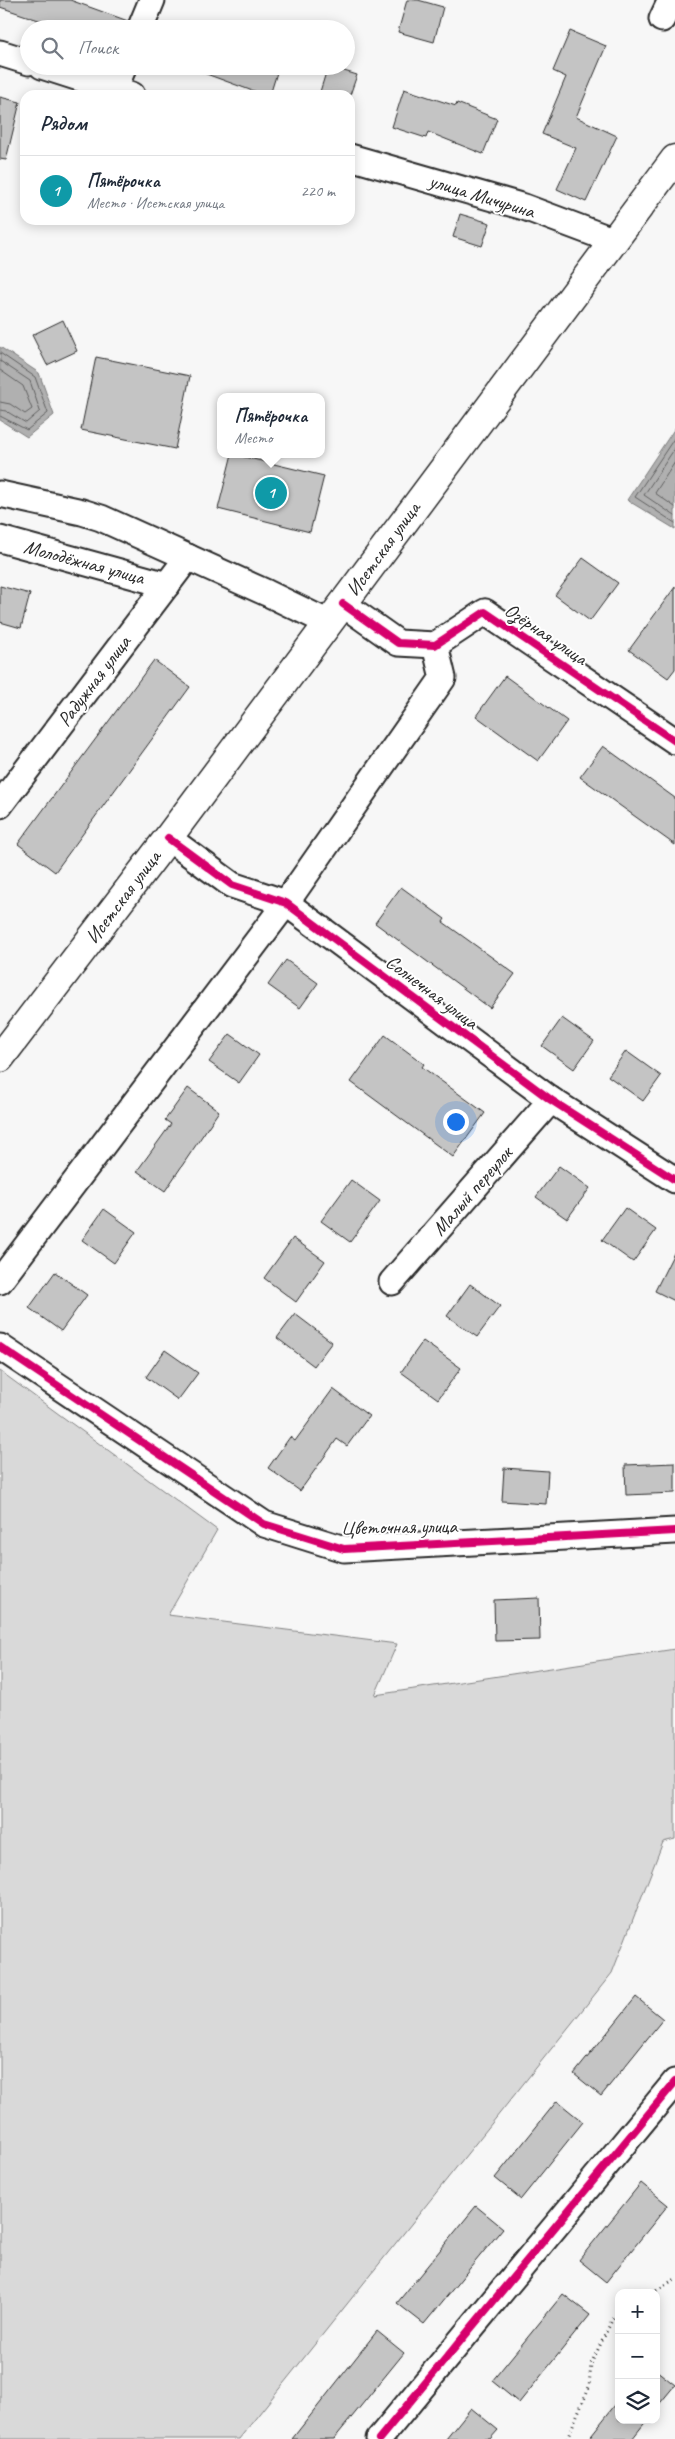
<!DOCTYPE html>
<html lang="ru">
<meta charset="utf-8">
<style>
:root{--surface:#fff;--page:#f6f6f7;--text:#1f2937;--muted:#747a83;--line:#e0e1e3;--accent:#0b8043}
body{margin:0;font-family:Caveat,sans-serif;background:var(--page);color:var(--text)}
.controls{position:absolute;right:15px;bottom:15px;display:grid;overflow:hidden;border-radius:10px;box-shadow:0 2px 12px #0003}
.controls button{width:45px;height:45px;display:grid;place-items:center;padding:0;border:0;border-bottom:1px solid var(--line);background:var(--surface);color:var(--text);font:25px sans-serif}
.you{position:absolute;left:455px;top:1121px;width:18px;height:18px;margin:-12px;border:4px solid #fff;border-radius:50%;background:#1a73e8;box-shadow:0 0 0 8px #1a73e833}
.badge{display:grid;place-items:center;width:32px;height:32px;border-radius:50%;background:var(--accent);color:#fff;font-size:16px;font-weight:700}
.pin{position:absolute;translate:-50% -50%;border:2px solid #fff;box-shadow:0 1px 5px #0006}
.popup{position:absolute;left:217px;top:393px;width:108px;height:65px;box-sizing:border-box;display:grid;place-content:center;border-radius:10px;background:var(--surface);filter:drop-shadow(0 1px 4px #0005);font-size:16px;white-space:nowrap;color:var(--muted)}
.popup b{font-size:19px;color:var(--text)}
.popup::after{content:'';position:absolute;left:50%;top:100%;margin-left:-10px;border:10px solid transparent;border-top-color:var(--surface)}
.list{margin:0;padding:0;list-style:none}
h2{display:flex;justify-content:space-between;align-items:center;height:65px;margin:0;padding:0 20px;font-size:21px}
h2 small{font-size:16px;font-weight:400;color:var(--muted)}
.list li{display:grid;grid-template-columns:32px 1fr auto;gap:15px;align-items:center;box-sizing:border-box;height:70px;padding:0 20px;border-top:1px solid var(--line)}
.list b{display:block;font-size:19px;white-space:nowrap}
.list p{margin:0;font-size:16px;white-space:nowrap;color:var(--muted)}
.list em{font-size:16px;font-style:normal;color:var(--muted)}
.icon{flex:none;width:28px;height:28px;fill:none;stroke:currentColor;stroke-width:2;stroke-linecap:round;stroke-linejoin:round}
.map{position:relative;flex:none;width:675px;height:2439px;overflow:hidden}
.search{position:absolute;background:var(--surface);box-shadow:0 2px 12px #0003;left:20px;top:20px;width:335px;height:55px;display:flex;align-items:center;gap:12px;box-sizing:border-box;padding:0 18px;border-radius:28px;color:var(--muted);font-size:19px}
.panel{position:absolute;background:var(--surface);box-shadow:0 2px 12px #0003;left:20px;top:90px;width:335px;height:135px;border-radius:15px}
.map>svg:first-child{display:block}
.green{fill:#d9d9d9;stroke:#828282}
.water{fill:#b0b0b0;stroke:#7b7b7b}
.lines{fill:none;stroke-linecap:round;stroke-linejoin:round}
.shore{stroke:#606060;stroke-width:1}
.building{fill:#c4c4c4;stroke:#2b2b2b}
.minor-casing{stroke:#2b2b2b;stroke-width:29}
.major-casing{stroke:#2b2b2b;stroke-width:31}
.path{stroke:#2b2b2b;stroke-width:3;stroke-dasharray:1 4;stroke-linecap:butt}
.minor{stroke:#fff;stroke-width:25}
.major{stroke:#fff;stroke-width:28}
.cycleway-casing{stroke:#fff;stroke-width:11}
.cycleway{stroke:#d6006c;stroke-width:8}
.labels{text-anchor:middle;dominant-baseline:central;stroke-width:4;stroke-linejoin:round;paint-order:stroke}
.street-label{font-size:20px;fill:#2b2b2b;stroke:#fff}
</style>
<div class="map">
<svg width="675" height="2439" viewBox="0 0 675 2439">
<rect width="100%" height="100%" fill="#f7f7f7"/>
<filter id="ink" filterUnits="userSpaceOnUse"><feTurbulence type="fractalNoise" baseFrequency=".02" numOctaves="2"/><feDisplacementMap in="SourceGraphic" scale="10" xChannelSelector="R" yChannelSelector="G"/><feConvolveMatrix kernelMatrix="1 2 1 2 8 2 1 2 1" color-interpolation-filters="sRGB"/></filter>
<g filter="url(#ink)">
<!-- green -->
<polygon class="green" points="0,1371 217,1530 168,1615 397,1644 375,1695 675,1649 675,1839 663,1842 612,1973 239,2439 0,2439"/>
<!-- water -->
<g class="water">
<polygon points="0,347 39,373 54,415 27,437 0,420"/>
<polygon points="675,428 675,529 627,500"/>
</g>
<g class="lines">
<!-- shore -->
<g class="shore">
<polyline points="0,353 35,377 48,413 27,430 0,416"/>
<polyline points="0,361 30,381 40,411 26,423 6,411 0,410"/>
<polyline points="0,370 23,386 32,409 25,414 10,404 0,402"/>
<polyline points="675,437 635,497 675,523"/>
<polyline points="675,448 644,495 675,516"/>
<polyline points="675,462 655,493 675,507"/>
</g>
</g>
<!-- building -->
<g class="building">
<polygon points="0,0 70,0 128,21 126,29 65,29 0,7"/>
<polygon points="407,0 418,0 443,7 434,42 398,32"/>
<polygon points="570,31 606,46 576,117 617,136 586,202 557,189 576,148 542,134 566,77 553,71"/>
<polygon points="190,66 279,66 270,95 250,90 190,68"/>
<polygon points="328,66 357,75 350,95 319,95"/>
<polygon points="404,89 456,106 457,103 497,119 483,154 428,132 426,138 392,127"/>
<polygon points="0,97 20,102 6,160 0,159"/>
<polygon points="460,214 490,223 482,246 453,237"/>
<polygon points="63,320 77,351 47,365 32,335"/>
<polygon points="96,357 190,376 175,449 81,430"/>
<polygon points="232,454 324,476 310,532 218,509"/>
<polygon points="583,558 618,583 590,621 555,595"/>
<polygon points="0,586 30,594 21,628 0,622"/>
<polygon points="675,587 675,669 668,678 629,650"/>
<polygon points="154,660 190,687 55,872 18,844"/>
<polygon points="505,676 567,721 538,761 476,716"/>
<polygon points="603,746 675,798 675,845 580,777"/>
<polygon points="401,887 445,919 443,922 515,974 490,1008 375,923"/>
<polygon points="286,960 318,983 300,1008 268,985"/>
<polygon points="562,1018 594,1041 574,1069 542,1046"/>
<polygon points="230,1034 259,1055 239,1083 209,1062"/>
<polygon points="385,1035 424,1064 422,1067 485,1113 453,1157 351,1082"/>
<polygon points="626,1051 661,1076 643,1101 608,1076"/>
<polygon points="188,1088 219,1111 165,1191 137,1171 171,1124 165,1120"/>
<polygon points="559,1166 590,1188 567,1219 536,1197"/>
<polygon points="351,1180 380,1201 350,1242 321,1221"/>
<polygon points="625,1208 656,1230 633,1262 602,1240"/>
<polygon points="104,1209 136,1232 114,1263 82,1240"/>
<polygon points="293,1238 325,1261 296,1302 264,1278"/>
<polygon points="675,1251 675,1301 655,1291"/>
<polygon points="55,1272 87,1295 61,1331 29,1308"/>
<polygon points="470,1284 500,1306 477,1337 447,1316"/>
<polygon points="295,1314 332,1342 314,1366 277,1338"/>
<polygon points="423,1341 461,1368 438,1399 401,1372"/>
<polygon points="165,1350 198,1373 178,1400 146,1377"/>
<polygon points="333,1389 369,1416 347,1446 337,1439 300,1491 268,1468 290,1437 295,1441"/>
<polygon points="675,1463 675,1493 626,1495 625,1465"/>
<polygon points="504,1468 548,1471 546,1504 502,1501"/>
<polygon points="539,1598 540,1640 495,1641 494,1600"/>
<polygon points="636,1997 663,2019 601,2096 574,2074"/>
<polygon points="557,2101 583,2122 521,2199 495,2178"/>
<polygon points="641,2183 668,2205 606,2282 579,2260"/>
<polygon points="476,2206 503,2228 424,2324 397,2303"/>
<polygon points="563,2294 590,2315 519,2403 492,2381"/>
<polygon points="377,2331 404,2353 334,2439 292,2439"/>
<polygon points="656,2370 675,2385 656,2408"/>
<polygon points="619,2400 619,2420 647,2420 632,2439 588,2439"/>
<polygon points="471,2408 498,2430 490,2439 446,2439"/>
</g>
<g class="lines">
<defs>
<g id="minor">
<polyline points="662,19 671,0"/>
<polyline points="140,29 152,0"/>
<polyline points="0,53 29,62"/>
<polyline points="42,66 132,95"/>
<polyline points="114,90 124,66"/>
<polyline points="350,157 524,207 612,240"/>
<polyline points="0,494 82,512 101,518 267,593 329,623"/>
<polyline points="0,539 167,585"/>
<polyline points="343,604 398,643 435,645 485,612 675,741"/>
<polyline points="0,805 188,557"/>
<polyline points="168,838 232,885 286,903 551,1100 675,1180"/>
<polyline points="0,1281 286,903 443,678 435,645"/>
<polyline points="392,1282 551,1100"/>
<polyline points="0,1347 264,1524 344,1549 675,1531"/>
<polyline points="379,2439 675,2082"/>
</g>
<polyline id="major" points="0,1058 168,838 675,159"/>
</defs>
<!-- minor casing -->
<use href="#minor" class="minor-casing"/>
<!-- major casing -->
<use href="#major" class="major-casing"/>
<!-- path -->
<g class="path">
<polyline points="652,2293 675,2279"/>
<polyline points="567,2439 589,2387 591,2364 614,2316 619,2313"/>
</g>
<!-- minor -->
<use href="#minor" class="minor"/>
<!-- major -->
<use href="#major" class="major"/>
<defs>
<g id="cycleway">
<polyline points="343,604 398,643 435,645 485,612 675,741"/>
<polyline points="168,838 232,885 286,903 551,1100 675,1180"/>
<polyline points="0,1347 264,1524 344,1549 675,1531"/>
<polyline points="379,2439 675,2082"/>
</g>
</defs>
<!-- cycleway casing -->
<use href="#cycleway" class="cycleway-casing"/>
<!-- cycleway -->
<use href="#cycleway" class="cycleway"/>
</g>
</g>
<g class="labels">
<!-- street labels -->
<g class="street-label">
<text transform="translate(482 196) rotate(17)">улица Мичурина</text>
<text transform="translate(383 549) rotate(-54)">Исетская улица</text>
<text transform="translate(84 562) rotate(15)">Молодёжная улица</text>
<text transform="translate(546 634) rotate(34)">Озёрная улица</text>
<text transform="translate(94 681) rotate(-53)">Радужная улица</text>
<text transform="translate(123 897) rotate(-53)">Исетская улица</text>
<text transform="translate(432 992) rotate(37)">Солнечная улица</text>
<text transform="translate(472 1191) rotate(-49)">Малый переулок</text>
<text transform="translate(399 1527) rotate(-1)">Цветочная улица</text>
</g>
</g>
</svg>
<div class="controls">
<button>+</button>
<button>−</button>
<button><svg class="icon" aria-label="layers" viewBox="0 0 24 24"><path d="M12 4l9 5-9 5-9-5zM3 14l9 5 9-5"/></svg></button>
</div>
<div class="you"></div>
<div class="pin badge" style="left:271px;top:493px;background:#0f9aa8">1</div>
<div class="popup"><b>Пятёрочка</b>Место</div>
<div class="search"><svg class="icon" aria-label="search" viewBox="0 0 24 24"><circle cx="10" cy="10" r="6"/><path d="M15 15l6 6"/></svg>Поиск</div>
<section class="panel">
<h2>Рядом<small></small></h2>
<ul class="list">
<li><span class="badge" style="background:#0f9aa8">1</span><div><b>Пятёрочка</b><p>Место · Исетская улица</p></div><em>220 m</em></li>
</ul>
</section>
</div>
